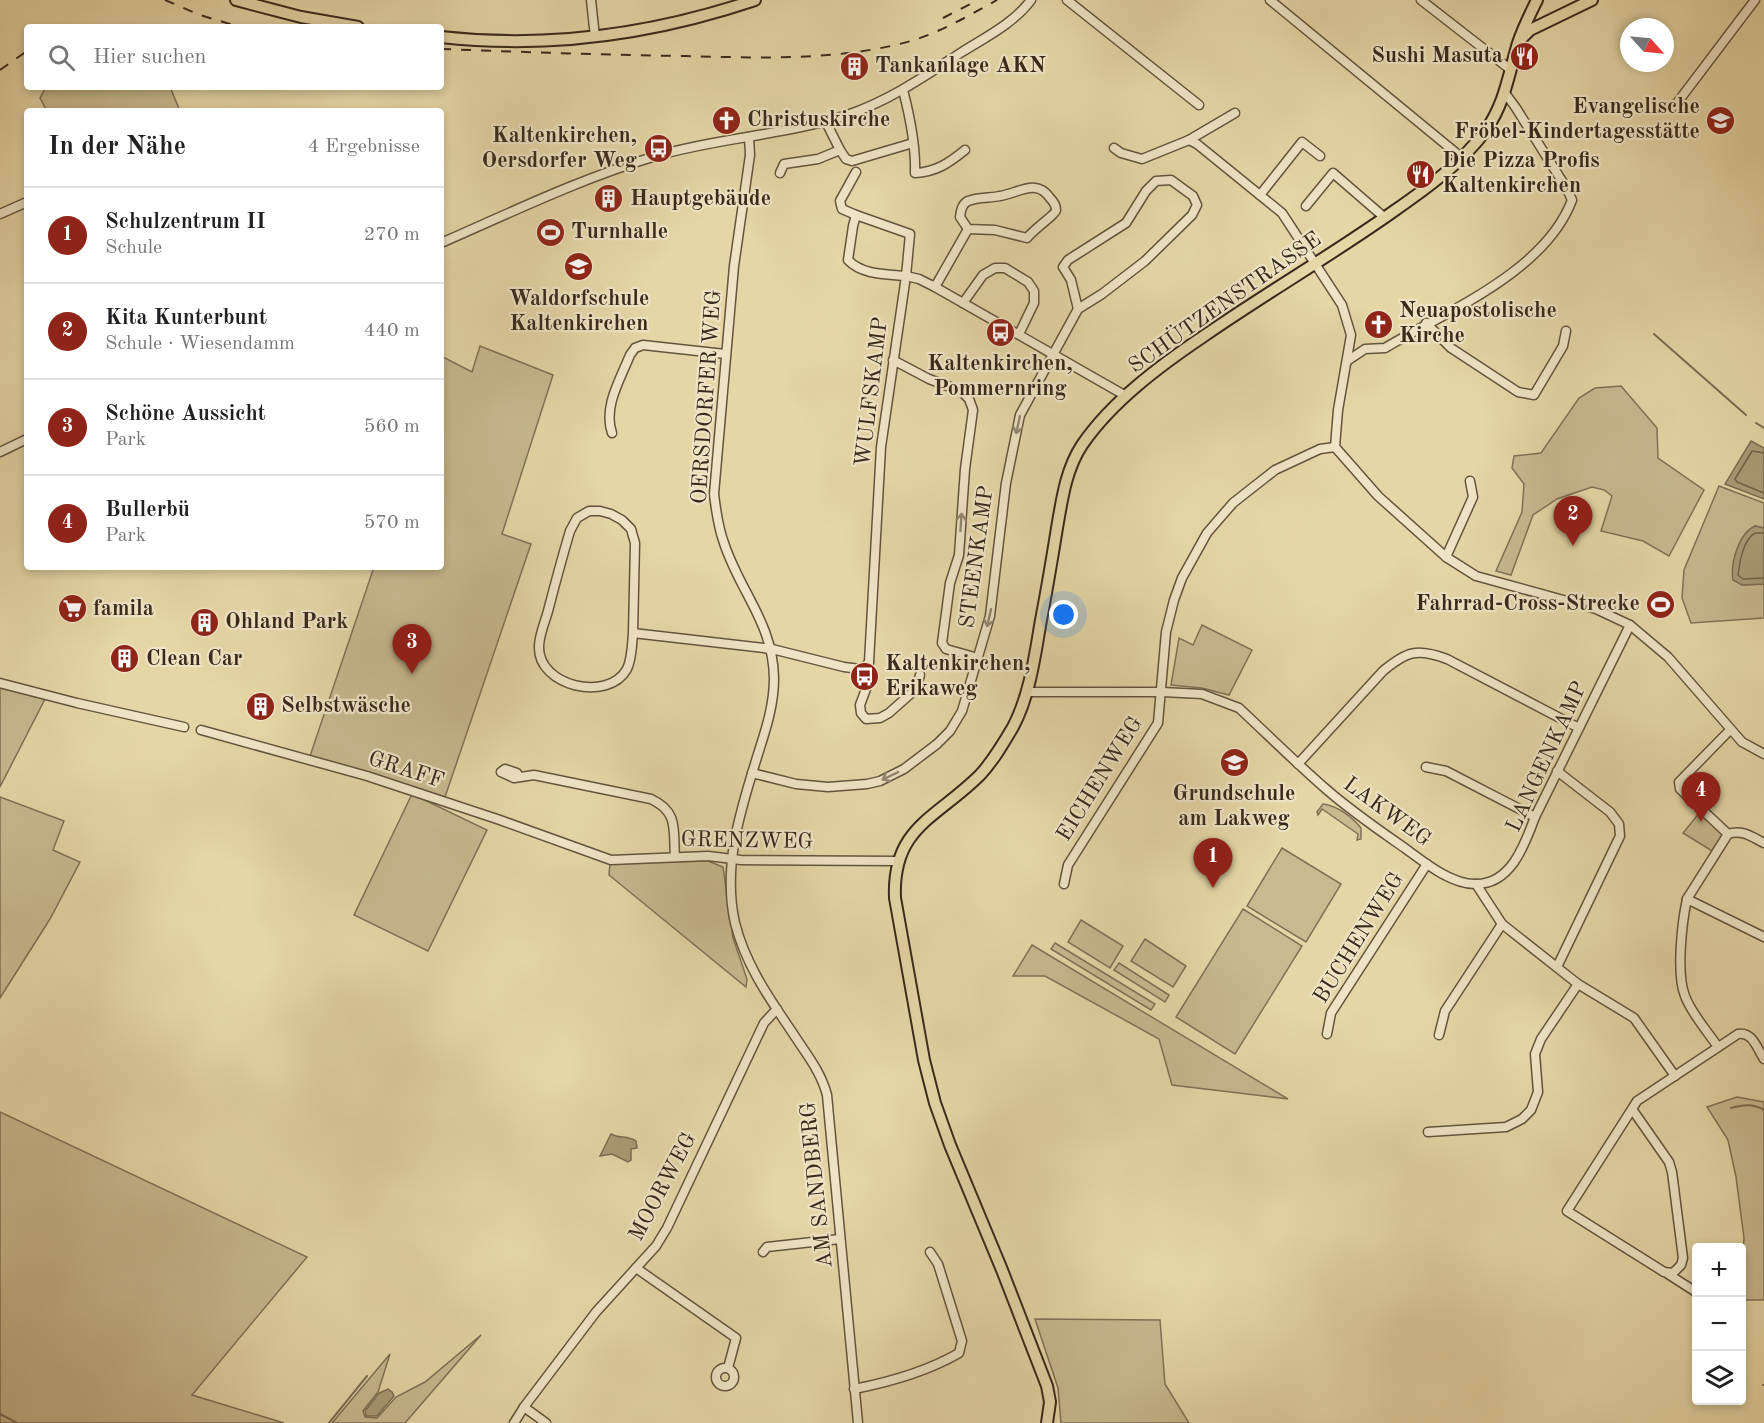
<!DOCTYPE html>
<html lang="de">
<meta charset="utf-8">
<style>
:root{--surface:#fff;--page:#f2f2f2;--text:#202124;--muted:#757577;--line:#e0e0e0;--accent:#8f2418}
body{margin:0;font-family:"Old Standard TT",serif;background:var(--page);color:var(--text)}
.controls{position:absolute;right:18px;bottom:18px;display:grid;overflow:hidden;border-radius:6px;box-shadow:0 3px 9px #0003}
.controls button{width:54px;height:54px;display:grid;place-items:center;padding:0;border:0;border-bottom:2px solid var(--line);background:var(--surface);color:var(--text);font:30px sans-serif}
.compass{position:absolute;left:1620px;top:18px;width:54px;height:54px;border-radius:50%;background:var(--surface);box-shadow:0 3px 9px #0003;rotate:117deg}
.you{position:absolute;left:1064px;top:615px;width:21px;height:21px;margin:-15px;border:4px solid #fff;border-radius:50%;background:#1a73e8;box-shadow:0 0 0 9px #1a73e833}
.badge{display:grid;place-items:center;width:39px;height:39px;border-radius:50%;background:var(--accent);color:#fff;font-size:20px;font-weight:700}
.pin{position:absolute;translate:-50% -50px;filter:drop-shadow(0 2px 3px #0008)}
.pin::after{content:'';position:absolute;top:32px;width:21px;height:18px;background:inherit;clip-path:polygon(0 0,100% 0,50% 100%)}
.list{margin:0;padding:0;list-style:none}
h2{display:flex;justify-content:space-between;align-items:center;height:78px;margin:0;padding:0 24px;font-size:26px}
h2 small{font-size:20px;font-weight:400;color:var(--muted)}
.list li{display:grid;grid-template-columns:39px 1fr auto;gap:18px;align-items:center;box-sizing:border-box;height:96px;padding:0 24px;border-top:2px solid var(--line)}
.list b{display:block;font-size:22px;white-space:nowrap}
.list p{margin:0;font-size:20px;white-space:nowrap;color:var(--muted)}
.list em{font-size:20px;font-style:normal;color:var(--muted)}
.icon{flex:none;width:33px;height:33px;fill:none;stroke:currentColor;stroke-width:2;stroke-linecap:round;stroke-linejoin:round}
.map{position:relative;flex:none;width:1764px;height:1423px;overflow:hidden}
.search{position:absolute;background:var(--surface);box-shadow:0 3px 9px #0003;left:24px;top:24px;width:420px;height:66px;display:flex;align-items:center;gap:15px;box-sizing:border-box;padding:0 21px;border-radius:6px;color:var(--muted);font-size:22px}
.panel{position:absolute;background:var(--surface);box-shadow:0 3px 9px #0003;left:24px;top:108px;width:420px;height:462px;border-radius:6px}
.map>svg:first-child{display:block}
.green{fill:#c8b98f;stroke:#807156;stroke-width:1.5}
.water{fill:#aa9b77;stroke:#7c6d53;stroke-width:1.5}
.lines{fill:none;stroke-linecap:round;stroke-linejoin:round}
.shore{stroke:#71624a;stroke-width:1.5}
.stream{stroke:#7c6d53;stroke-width:2}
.minor-casing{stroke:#63543e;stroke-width:11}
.major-casing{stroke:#38291c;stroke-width:14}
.minor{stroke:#eee4c5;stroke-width:8}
.major{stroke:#e5d6a6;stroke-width:10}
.rail{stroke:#38291c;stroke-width:2;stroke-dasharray:10 10;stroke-linecap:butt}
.oneway{stroke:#938670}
.labels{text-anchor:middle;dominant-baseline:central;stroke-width:4.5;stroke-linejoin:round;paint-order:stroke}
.poi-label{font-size:22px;font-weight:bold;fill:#38291c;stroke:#eee4c5;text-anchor:start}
.street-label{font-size:22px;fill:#38291c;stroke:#eee4c5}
</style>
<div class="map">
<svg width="1764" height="1423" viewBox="0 0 1764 1423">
<rect width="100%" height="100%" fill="#e5d6a6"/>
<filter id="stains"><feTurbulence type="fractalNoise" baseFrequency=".00333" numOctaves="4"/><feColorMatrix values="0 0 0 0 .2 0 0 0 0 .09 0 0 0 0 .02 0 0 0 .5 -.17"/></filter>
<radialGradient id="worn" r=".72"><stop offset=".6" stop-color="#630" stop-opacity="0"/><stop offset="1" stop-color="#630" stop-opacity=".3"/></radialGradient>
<!-- green -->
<g class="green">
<polygon points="46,87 170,87 180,111 47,111 40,98"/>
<polygon points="480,346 553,375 502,534 531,544 445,797 310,756 374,567 441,567 441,356 472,372"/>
<polygon points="1621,386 1657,428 1658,458 1704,490 1669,556 1643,541 1601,531 1612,496 1604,490 1592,487 1557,499 1533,515 1511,575 1496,571 1522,512 1524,484 1512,468 1514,456 1541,453 1579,398 1595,388"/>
<polygon points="1719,486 1764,503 1764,528 1755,526 1742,585 1764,584 1764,618 1691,623 1682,598 1684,570"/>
<polygon points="1202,625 1252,650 1229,695 1202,688 1171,685 1179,638 1193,645"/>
<polygon points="0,688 45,699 0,787"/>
<polygon points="412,794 487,830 428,951 354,915"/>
<polygon points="0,797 64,821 53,850 80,862 50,919 0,998"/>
<path d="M1323 804C1338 806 1352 817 1361 828V839L1357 840 1358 834 1322 809 1318 815 1317 812Z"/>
<polygon points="1700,812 1724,834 1712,851 1683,833"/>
<polygon points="1282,848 1341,884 1306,942 1247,906"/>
<polygon points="708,861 723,867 733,938 747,979 746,987 609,875 610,863"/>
<polygon points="1243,909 1302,946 1235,1054 1176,1017"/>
<polygon points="1081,920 1123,946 1110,968 1068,942"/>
<polygon points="1145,939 1186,966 1173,987 1131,961"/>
<polygon points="1055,943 1155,1004 1151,1010 1051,949"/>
<polygon points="1032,945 1288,1099 1172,1085 1159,1039 1045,976 1013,976"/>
<polygon points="1119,963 1169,995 1165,1002 1114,970"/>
<polygon points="1737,1097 1764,1102 1764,1300 1742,1300 1742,1267 1744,1238 1736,1177 1728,1140 1707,1107"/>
<polygon points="0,1112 307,1257 192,1395 284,1423 0,1423"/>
<polygon points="1035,1319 1160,1320 1165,1384 1189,1423 1061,1423 1058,1388"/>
<polygon points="481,1335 405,1423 332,1423 390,1354 378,1392 363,1411 365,1417 377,1418 396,1397 425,1382"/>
</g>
<!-- water -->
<g class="water">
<polygon points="1751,441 1764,448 1764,499 1725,484"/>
<path d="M1755 526 1764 528V584L1742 585 1733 580C1730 563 1739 533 1755 526Z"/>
<path d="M611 1134C620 1139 627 1135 636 1141L637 1148 631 1149V1160L628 1162 612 1154 600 1156Z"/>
<polygon points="388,1389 392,1392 394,1396 377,1416 366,1416 365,1411 379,1393"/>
</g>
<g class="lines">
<!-- shore -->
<g class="shore">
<polyline points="1764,453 1752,451 1735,479 1737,482 1764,493"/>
<path d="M1764 533H1755C1743 540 1740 561 1738 575L1743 579 1764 578"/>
</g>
<!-- stream -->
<g class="stream">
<polyline points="1654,334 1746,415"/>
<polyline points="1756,423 1764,428"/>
<path d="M1731 1108C1742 1105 1753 1103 1764 1110"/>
<polyline points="1763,1385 1764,1385"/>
<polyline points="0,1414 17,1423"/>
<polyline points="329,1423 367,1376"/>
</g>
<defs>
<g id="minor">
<polyline points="591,0 595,37"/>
<polyline points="1067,0 1199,105"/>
<polyline points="1270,0 1461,157"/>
<polyline points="1421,0 1511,70"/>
<path d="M903 90C910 117 916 145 915 173 936 172 949 163 965 150"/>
<polyline points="1677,103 1755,0"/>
<path d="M749 137 750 155 734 266 714 494C716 511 718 527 724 543 740 592 773 623 774 678 774 705 766 729 758 754 741 809 722 865 735 923 746 966 770 999 794 1035 807 1055 821 1072 827 1095L858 1423"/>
<polyline points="1189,140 1235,113"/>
<polyline points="1114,148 1121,153 1142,159 1189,140 1197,144 1282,213 1342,305 1351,335 1338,410 1335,447 1378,496 1446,557 1476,576 1596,609 1630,625 1668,657 1742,742 1764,754"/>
<polyline points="840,150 846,159 852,161 913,143"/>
<polyline points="856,172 840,201 842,209 856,215"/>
<polyline points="780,173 784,164 818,159 840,150 825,120"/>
<polyline points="1260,195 1302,142 1320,156"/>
<polyline points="1306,206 1333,173 1385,218"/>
<polyline points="0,214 27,202"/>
<path d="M856 215 910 234 906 276C886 274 862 275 848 260L853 226Z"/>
<path d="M441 243C512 212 582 178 656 156 717 138 786 135 847 115 889 101 925 76 962 52 986 37 1014 23 1031 0"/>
<path d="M935 287 968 229 995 230 1027 238C1033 230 1056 214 1056 210 1056 206 1053 201 1050 198 1036 178 1019 193 1000 196 991 198 977 197 968 201 962 204 961 210 960 217L968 229"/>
<polyline points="963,303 983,275 995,268 1005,268 1028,282 1034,291 1034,303 1019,334"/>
<polyline points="1426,323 1451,348 1518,392 1534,395 1563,346 1566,331"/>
<polyline points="893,360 929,379 961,391 969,399 973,410 965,469 959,555 950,583 942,643 946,649 978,658"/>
<path d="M1347 361 1365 349 1385 348C1447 311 1545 272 1572 200L1567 189 1516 108 1505 93"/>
<path d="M612 433C603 407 620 380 630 355L635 348 643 345 725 354"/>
<polyline points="0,452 27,439"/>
<polyline points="1446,557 1473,497 1470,481"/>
<path d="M633 633 635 543 631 529 622 520 611 514 600 511H589L577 518 570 531C562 558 555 584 548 611 545 622 539 635 539 647 538 686 608 703 627 669 632 659 632 644 633 633L772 649 844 667 860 669 865 667 869 662 881 447 906 276 919 279 935 287 1126 396"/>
<polyline points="869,662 866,689 860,705 861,713 866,719 880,718 889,713 916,689 920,675"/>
<polyline points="0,683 77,703 184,727"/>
<path d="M1026 692H1162L1202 694 1239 708C1268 735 1296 763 1326 789 1351 811 1379 830 1406 849 1425 863 1451 884 1475 884 1511 885 1525 844 1535 817L1630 625"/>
<polyline points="201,730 367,776 497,819 611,860 708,856 741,860 898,861"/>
<path d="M1298 764 1383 671C1407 651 1417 648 1447 659L1579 728"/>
<polyline points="1426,767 1446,771 1535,817"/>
<polyline points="1557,771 1610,812 1619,824 1620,836 1557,967"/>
<polyline points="752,773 796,784 828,787 867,784 880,781 904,769 937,744 950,731 962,711 990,616 1006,483 1020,415 1078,309 1071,280 1063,267 1068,260 1126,223 1146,191 1156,181 1171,180 1193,196 1197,205 1192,215 1145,261 1102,294 1078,309"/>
<path d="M518 776 517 773 505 769 501 772 514 778 534 775 651 799C679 812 673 830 675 857"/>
<polyline points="1728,834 1680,789 1679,782 1730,730"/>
<polyline points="1064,884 1068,865 1158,723 1166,632 1174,600 1182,578 1207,533 1233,503 1275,470 1320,449 1335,447"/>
<polyline points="1476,884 1502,924 1578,984 1634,1018 1675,1076"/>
<polyline points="1687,899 1764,937"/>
<polyline points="1327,1034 1331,1013 1427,864"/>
<polyline points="1439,1035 1445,1011 1502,924"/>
<path d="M1718 1047C1708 1032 1691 1013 1685 996 1676 974 1682 922 1687 899L1728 834C1742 829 1752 837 1764 843"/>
<path d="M1632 1109 1669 1162 1672 1172 1683 1258 1681 1265 1673 1273 1664 1272 1567 1211 1632 1109 1637 1101 1738 1034C1752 1031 1757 1048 1764 1059"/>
<polyline points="1428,1132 1506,1127 1522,1119 1531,1110 1538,1092 1535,1054 1541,1039 1578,984"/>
<polyline points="763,1252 767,1247 840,1239"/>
<polyline points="636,1268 736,1338 728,1368"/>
<polyline points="1668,1274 1696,1292"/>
<circle cx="725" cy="1377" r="9"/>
<path d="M854 1389C890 1382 928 1371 959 1353L962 1341 938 1264 930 1252"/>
<polyline points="524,1407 546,1423"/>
<polyline points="514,1423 524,1407 596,1312 656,1246 667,1228 764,1023 777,1009"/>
</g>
<g id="major">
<polyline points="236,0 301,17 358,27"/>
<path d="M441 37C548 49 654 34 755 0"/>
<polyline points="1522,38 1530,30 1592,0"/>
<path d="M1047 1423 1050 1402 1047 1386 1002 1270 950 1145 935 1103 924 1060 895 898C892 827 937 818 980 775 993 761 1003 744 1013 727 1030 695 1035 655 1041 620 1047 589 1052 559 1057 528 1062 499 1066 469 1082 445 1112 401 1161 365 1204 336 1266 293 1332 255 1394 211 1427 188 1462 163 1486 130 1505 103 1509 73 1518 43 1523 28 1530 14 1537 0"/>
</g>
</defs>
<!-- minor casing -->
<use href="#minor" class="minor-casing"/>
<!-- major casing -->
<use href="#major" class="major-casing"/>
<!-- minor -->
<use href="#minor" class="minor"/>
<!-- major -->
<use href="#major" class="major"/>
<!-- rail -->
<g class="rail">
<polyline points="165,0 200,15 240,27"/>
<polyline points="943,18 978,0"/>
<path d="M441 49C523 52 604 55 686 56 761 58 839 61 911 41 941 32 970 15 997 0"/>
<polyline points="0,70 27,51"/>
</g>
</g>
<!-- one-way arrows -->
<defs><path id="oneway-shaft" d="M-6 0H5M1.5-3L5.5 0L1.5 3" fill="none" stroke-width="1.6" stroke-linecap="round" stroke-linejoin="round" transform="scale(1.5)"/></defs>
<g class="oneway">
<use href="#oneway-shaft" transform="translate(1018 425) rotate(102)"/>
<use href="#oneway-shaft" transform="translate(961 522) rotate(-86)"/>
<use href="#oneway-shaft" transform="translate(989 618) rotate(103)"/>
<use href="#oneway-shaft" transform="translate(890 776) rotate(154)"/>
</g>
<!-- icons -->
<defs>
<symbol id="restaurant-disc" viewBox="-11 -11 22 22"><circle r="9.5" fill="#8f2418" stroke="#eee4c5"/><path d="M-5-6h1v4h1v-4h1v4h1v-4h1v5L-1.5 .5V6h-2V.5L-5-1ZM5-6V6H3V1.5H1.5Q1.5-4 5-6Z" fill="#fff"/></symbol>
<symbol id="building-disc" viewBox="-11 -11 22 22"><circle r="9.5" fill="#8f2418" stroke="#eee4c5"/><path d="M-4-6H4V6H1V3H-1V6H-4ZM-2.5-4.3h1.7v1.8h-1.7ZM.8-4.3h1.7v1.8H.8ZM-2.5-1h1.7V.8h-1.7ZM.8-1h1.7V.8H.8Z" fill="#fff"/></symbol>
<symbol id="church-disc" viewBox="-11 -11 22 22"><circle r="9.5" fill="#8f2418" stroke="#eee4c5"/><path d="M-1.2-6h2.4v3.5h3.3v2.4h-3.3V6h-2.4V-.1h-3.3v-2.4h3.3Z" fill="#fff"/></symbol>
<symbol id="school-disc" viewBox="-11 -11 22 22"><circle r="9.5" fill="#8f2418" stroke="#eee4c5"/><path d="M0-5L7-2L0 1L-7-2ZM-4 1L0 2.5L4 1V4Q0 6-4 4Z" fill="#fff"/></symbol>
<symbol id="bus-disc" viewBox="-11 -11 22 22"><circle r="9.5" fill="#8f2418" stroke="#eee4c5"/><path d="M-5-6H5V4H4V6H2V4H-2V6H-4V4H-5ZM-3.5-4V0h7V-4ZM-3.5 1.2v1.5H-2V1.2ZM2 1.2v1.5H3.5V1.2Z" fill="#fff"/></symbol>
<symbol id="stadium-disc" viewBox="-11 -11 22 22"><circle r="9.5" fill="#8f2418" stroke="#eee4c5"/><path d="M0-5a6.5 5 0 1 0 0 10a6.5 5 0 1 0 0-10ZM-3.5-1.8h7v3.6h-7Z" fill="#fff"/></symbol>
<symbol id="supermarket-disc" viewBox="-11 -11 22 22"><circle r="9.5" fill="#8f2418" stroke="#eee4c5"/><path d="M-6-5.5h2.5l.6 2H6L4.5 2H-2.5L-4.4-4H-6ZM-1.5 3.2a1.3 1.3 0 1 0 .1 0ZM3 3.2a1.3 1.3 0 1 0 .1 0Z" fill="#fff"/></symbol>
</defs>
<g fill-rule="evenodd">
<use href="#restaurant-disc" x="1508" y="40" width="33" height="33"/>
<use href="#building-disc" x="838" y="50" width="33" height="33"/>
<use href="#church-disc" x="710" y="104" width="33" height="33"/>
<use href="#school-disc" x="1704" y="104" width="33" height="33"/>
<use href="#bus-disc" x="642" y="132" width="33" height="33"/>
<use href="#restaurant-disc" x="1404" y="158" width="33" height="33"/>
<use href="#building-disc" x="592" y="182" width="33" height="33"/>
<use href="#stadium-disc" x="534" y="216" width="33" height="33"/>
<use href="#school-disc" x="562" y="250" width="33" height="33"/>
<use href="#church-disc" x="1362" y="308" width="33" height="33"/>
<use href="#bus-disc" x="984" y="316" width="33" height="33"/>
<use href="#stadium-disc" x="1644" y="588" width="33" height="33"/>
<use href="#supermarket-disc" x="56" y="592" width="33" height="33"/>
<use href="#building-disc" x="188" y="606" width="33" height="33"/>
<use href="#building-disc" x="108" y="642" width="33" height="33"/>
<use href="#bus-disc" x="848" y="660" width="33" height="33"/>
<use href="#building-disc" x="244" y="690" width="33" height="33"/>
<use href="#school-disc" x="1218" y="746" width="33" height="33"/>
</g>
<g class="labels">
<!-- poi labels -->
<g class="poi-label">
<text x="1503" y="56" text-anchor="end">Sushi Masuta</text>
<text x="875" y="66">Tankanlage AKN</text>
<text x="1700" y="107" text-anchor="end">Evangelische<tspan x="1700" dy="25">Fröbel-Kindertagesstätte</tspan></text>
<text x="747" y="120">Christuskirche</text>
<text x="637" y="136" text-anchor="end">Kaltenkirchen,<tspan x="637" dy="25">Oersdorfer Weg</tspan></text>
<text x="1442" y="161">Die Pizza Profis<tspan x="1442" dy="25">Kaltenkirchen</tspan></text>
<text x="630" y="199">Hauptgebäude</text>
<text x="571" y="232">Turnhalle</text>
<text x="579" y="299" text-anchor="middle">Waldorfschule<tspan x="579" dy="25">Kaltenkirchen</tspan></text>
<text x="1399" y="311">Neuapostolische<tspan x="1399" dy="25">Kirche</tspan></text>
<text x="1000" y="364" text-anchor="middle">Kaltenkirchen,<tspan x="1000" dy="25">Pommernring</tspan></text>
<text x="1640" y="604" text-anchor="end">Fahrrad-Cross-Strecke</text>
<text x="93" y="609">famila</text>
<text x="225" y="622">Ohland Park</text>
<text x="146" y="659">Clean Car</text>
<text x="885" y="664">Kaltenkirchen,<tspan x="885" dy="25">Erikaweg</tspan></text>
<text x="281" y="706">Selbstwäsche</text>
<text x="1234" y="794" text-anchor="middle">Grundschule<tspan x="1234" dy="25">am Lakweg</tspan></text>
</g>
<!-- street labels -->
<g class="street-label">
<text transform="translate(1225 303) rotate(-35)">SCHÜTZENSTRASSE</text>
<text transform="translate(872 392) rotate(-83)">WULFSKAMP</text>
<text transform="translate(707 397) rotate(-86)">OERSDORFER WEG</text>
<text transform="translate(977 557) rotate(-82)">STEENKAMP</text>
<text transform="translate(1547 757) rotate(-65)">LANGENKAMP</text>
<text transform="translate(406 770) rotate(18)">GRAFF</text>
<text transform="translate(1100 779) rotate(-58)">EICHENWEG</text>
<text transform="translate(1387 812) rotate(36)">LAKWEG</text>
<text transform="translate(747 841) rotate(1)">GRENZWEG</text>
<text transform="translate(1359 938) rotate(-58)">BUCHENWEG</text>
<text transform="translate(817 1185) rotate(-96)">AM SANDBERG</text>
<text transform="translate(663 1187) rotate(-62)">MOORWEG</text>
</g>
</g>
<rect width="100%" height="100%" filter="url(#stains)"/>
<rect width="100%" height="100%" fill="url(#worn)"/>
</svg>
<div class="controls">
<button>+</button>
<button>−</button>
<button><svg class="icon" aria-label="layers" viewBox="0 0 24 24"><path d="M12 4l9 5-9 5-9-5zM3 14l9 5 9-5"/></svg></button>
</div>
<svg class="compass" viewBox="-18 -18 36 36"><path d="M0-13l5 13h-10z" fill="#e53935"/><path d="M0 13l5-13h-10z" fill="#757577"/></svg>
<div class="you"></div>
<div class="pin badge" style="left:1213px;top:888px">1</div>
<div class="pin badge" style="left:1573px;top:546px">2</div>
<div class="pin badge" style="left:412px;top:674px">3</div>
<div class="pin badge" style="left:1701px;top:822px">4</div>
<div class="search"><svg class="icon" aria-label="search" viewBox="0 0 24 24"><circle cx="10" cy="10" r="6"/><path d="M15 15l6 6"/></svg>Hier suchen</div>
<section class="panel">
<h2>In der Nähe<small>4 Ergebnisse</small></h2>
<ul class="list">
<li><span class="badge">1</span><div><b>Schulzentrum II</b><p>Schule</p></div><em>270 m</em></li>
<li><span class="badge">2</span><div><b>Kita Kunterbunt</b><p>Schule · Wiesendamm</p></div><em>440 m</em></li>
<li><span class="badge">3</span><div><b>Schöne Aussicht</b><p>Park</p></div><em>560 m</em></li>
<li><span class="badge">4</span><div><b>Bullerbü</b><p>Park</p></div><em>570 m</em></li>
</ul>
</section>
</div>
